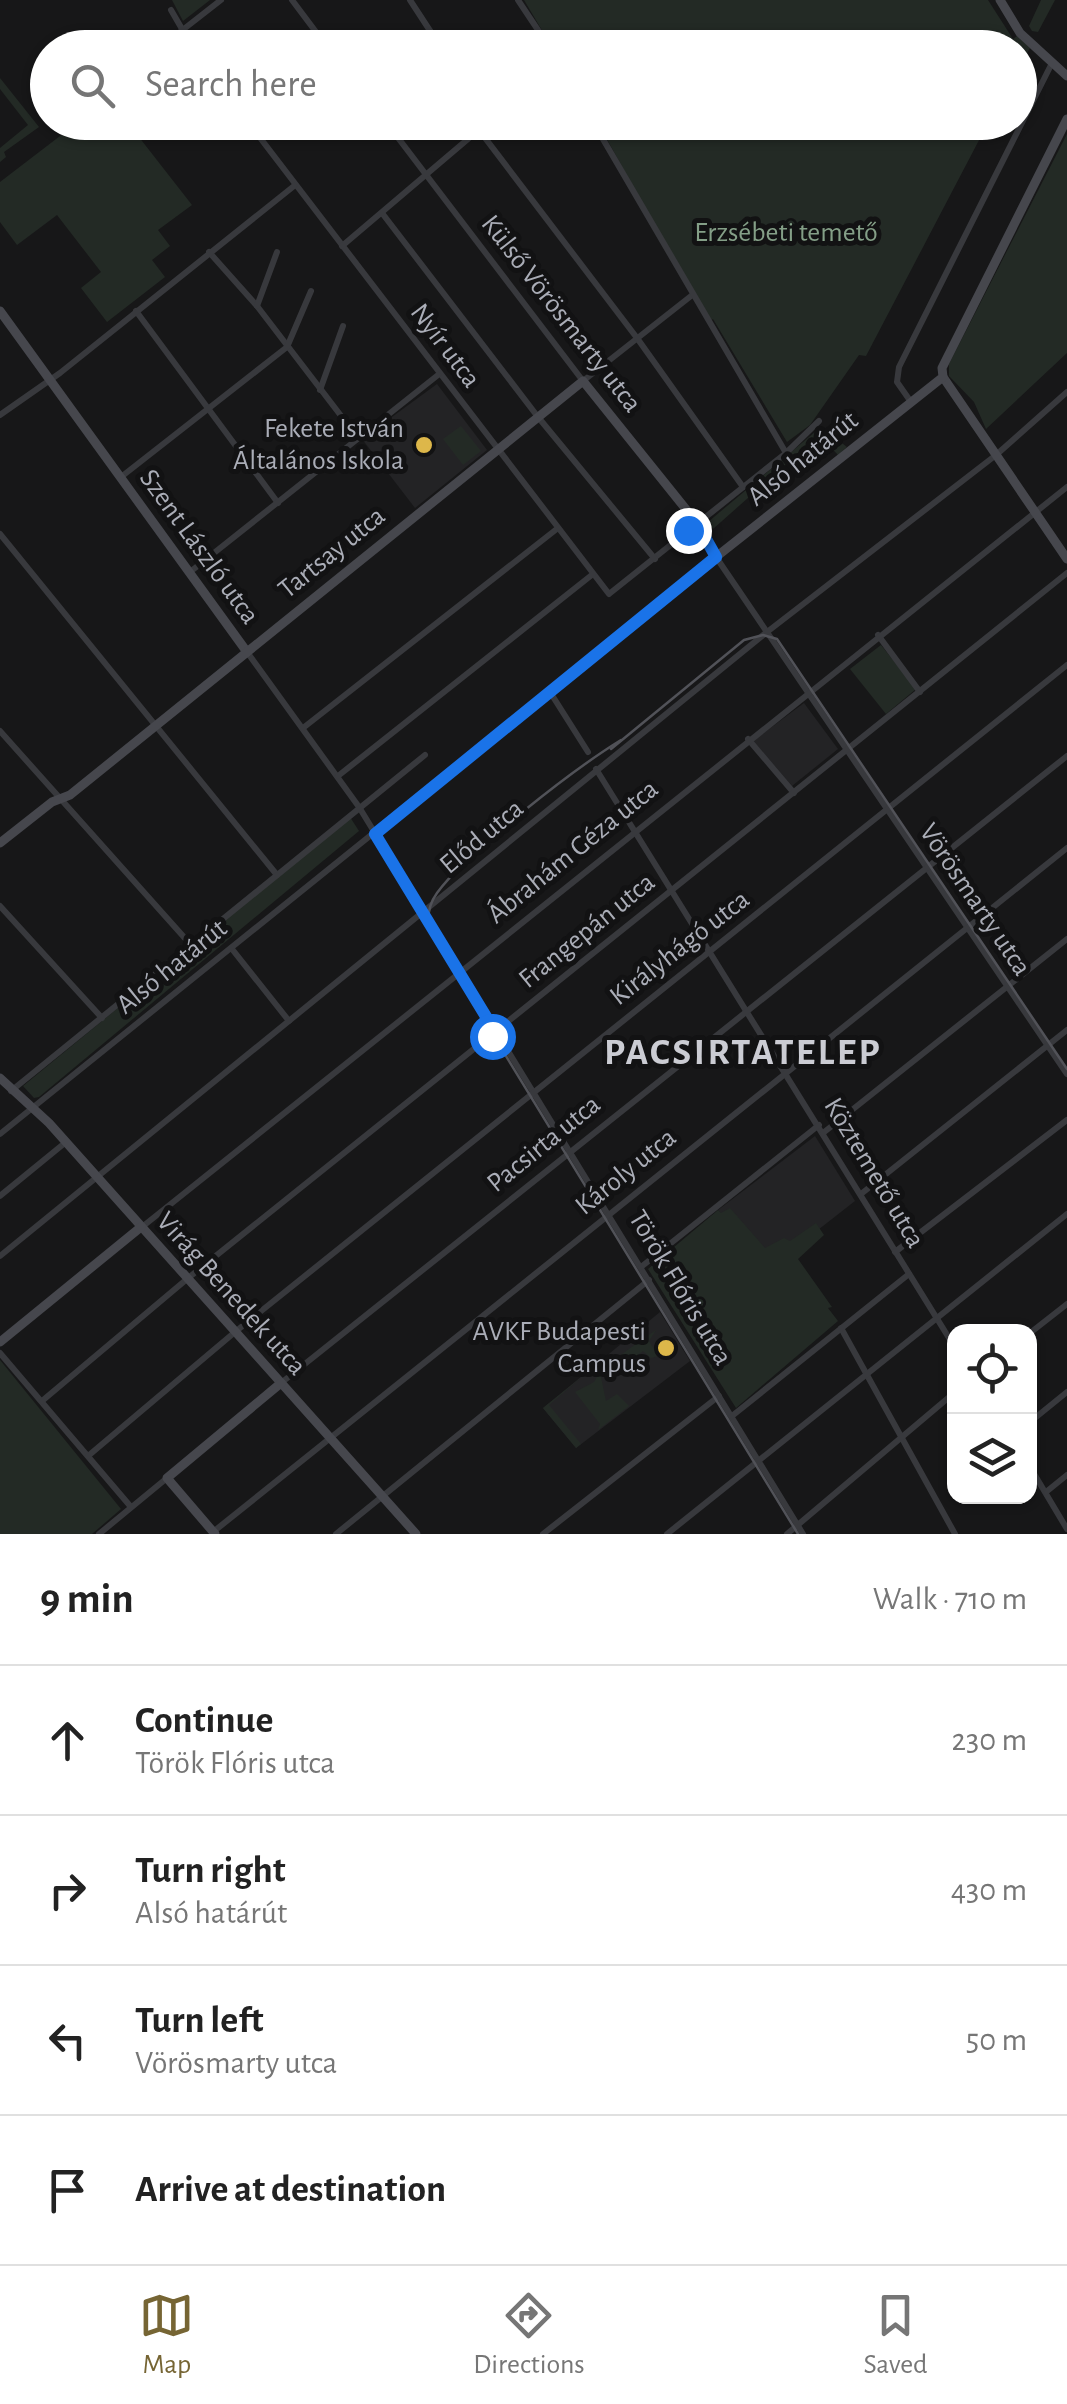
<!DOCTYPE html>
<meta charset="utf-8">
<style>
:root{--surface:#fff;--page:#f6f6f6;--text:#222;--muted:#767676;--line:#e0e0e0;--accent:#766534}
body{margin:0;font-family:"Alegreya Sans",sans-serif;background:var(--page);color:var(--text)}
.controls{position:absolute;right:30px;bottom:30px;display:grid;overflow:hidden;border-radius:20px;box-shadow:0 2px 8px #0004}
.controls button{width:90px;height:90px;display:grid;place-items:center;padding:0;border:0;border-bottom:2px solid var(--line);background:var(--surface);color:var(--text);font:50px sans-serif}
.stop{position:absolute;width:30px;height:30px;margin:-22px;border:8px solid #1a73e8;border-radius:50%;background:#fff}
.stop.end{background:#1a73e8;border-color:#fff;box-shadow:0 2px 10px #0008}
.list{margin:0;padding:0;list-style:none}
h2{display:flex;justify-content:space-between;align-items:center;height:130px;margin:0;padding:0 40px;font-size:42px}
h2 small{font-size:32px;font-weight:400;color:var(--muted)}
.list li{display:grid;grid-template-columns:65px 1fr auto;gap:30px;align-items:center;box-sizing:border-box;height:150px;padding:0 40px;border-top:2px solid var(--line)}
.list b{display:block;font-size:38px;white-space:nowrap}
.list p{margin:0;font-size:32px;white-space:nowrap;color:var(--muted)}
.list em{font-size:32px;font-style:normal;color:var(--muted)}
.icon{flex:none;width:55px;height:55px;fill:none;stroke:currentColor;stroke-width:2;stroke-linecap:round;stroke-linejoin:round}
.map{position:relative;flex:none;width:1067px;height:1534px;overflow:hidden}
.search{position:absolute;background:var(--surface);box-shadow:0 2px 8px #0004;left:30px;right:30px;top:30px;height:110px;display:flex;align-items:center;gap:25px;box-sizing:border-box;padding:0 35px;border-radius:55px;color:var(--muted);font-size:38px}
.sheet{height:730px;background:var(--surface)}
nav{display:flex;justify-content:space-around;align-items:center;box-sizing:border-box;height:140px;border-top:2px solid var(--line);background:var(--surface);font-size:28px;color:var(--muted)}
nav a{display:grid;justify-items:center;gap:5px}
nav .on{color:var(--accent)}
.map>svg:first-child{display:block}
.built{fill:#232325}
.green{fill:#232a25}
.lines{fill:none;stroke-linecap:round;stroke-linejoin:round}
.street{stroke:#38393d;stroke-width:6}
.secondary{stroke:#46474d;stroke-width:9}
.tram{stroke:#515258;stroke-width:2.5}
.route{stroke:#1a73e8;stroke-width:12}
.poi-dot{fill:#ddb74a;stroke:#121213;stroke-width:4}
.labels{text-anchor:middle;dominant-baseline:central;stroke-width:10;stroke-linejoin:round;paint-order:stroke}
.park-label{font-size:28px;fill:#849f87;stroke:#121213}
.street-label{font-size:28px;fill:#aaadb7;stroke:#121213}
.poi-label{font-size:28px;fill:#aaadb7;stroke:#121213;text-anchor:end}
.district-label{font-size:38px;font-weight:bold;letter-spacing:2.5px;fill:#cbccd3;stroke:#121213}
</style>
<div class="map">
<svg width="1067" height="1534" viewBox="0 0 1067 1534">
<rect width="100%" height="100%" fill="#171718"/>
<!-- built -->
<g class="built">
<polygon points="437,384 487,450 415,508 362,439"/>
<polygon points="804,703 838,749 792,786 753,741"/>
<polygon points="815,1136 855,1201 786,1255 755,1257 718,1210"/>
<polygon points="660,1312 690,1361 576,1448 543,1408"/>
</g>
<!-- green -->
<g class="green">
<polygon points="172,0 210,0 183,21"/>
<polygon points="524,0 988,0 1013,39 1017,36 1030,48 1020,66 1020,48 552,47"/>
<polygon points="1041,0 1055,0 1038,32 1032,31 1029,26"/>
<polygon points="0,78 39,127 4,152 6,157 0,162 0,148 28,125 0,89"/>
<polygon points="77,123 128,123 192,205 158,230 170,246 152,260 165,277 107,322 81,288 101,272 57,215 17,245 0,222 0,182"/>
<polygon points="598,123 988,123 866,356 859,355 810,425 787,442 713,319 708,322"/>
<polygon points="1067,134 1067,353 986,429 974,402 949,376 949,364"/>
<polygon points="461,426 481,451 463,465 443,439"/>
<polygon points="821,427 847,447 838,455 819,435 713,529 708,522"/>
<polygon points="881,645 916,689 886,714 850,669"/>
<polygon points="350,817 359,831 39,1097 34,1098 23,1086"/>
<polygon points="730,1208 765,1248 784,1238 790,1241 816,1223 824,1235 798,1259 832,1307 828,1308 838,1321 736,1408 648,1269 718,1210 721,1213"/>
<polygon points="656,1330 649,1341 658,1356 651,1358 643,1351 620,1370 610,1367 607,1379 605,1366"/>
<polygon points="0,1360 121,1509 92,1534 0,1534"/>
<polygon points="600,1372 606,1401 617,1394 629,1406 598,1430 600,1424 575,1392 594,1382"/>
<polygon points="584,1375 549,1405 581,1444 576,1448 543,1408"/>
</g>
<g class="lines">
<!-- street -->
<g class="street">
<polyline points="292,0 328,48"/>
<polyline points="410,0 440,46"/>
<polyline points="518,0 550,48"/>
<polyline points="171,10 193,48"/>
<polyline points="180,32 221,0"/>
<polyline points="248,122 609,594 786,453 819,421"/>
<polyline points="386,122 583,381 691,296"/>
<polyline points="593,122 786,453"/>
<polyline points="479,130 637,338 743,487"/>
<polyline points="382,213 538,417 655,559"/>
<polyline points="342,246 488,122"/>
<polyline points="209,252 257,306 358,438"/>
<polyline points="257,306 277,252"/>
<polyline points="136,311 278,503"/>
<polyline points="320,390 343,326"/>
<polyline points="911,402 897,382 899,367 1052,63"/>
<polyline points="0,415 60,373 294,186"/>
<polyline points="121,477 287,347 311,291"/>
<polyline points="0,534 277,875"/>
<polyline points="190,572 438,375"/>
<polyline points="878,635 920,692"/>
<polyline points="247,652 359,807 803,1534"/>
<polyline points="550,692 588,752"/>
<polyline points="303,728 558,528"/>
<polyline points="0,731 191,945"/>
<polyline points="748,739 794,793"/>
<polyline points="596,769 954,1346"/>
<polyline points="338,776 593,574"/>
<polyline points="0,906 102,1018"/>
<polyline points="232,949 289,1021"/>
<polyline points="11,1091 425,755"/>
<polyline points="823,1133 1067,939"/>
<polyline points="0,1134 716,557 1067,1074"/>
<polyline points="861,1194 1067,1030"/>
<polyline points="0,1196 66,1142"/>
<polyline points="142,1227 1067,487"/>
<polyline points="895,1252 1067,1120"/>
<polyline points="0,1256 767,632 996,455 1067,392"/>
<polyline points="641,1267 819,1125"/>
<polyline points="841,1328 955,1534"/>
<polyline points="1030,1333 1067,1304"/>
<polyline points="0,1353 131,1507"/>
<polyline points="281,1383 1067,756"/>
<polyline points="42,1401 187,1279 1067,573"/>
<polyline points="732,1416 909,1274"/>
<polyline points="1030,1422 1067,1392"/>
<polyline points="88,1456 235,1332 1067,665"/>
<polyline points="1030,1467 1067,1529"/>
<polyline points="1046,1492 1067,1475"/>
<polyline points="213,1532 1067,848"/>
<polyline points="99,1534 167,1478"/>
<polyline points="336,1534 649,1280"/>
<polyline points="543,1534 719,1396"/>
<polyline points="667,1534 1067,1214"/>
<polyline points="787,1534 954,1393"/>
</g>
<!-- secondary -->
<g class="secondary">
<polyline points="1000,0 1020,33 1067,76"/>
<polyline points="0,311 247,652"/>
<polyline points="943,377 1067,559"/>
<polyline points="0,843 52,802 70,795 583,381 697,523 716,557 943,377 942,368 1067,119"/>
<polyline points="0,1078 49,1123 416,1534"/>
<polyline points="0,1342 141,1227"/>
<polyline points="215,1534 167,1478 281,1383"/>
</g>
<!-- tram -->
<g class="tram">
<path d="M621 740C574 769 469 850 437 893 429 904 427 918 429 930L798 1534"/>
<polyline points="611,749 744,640 763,635 777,639 1067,1069"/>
</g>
</g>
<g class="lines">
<!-- route -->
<polyline class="route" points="492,1036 496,1033 375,834 716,557 697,523 688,530"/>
</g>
<!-- markers -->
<g class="poi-dot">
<circle cx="424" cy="445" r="10"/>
<circle cx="666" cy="1348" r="10"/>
</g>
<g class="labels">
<!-- park labels -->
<g class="park-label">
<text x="786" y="233">Erzsébeti temető</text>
</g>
<!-- street labels -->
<g class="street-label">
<text transform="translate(561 314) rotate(52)">Külső Vörösmarty utca</text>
<text transform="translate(445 346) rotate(53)">Nyír utca</text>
<text transform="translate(803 459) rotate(-39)">Alsó határút</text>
<text transform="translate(199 547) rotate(54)">Szent László utca</text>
<text transform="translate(332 553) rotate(-39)">Tartsay utca</text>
<text transform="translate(482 837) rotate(-40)">Előd utca</text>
<text transform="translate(573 852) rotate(-39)">Ábrahám Géza utca</text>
<text transform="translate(975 900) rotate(56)">Vörösmarty utca</text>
<text transform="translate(587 931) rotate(-39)">Frangepán utca</text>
<text transform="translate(680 948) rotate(-38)">Királyhágó utca</text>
<text transform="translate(172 967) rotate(-39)">Alsó határút</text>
<text transform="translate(544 1144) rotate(-39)">Pacsirta utca</text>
<text transform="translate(626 1172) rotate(-39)">Károly utca</text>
<text transform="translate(874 1173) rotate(59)">Köztemető utca</text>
<text transform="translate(680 1288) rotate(59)">Török Flóris utca</text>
<text transform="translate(231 1294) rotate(48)">Virág Benedek utca</text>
</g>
<!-- poi labels -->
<g class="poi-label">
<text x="404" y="429">Fekete István<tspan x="404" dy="32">Általános Iskola</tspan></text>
<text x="646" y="1332">AVKF Budapesti<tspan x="646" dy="32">Campus</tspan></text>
</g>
<!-- district labels -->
<g class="district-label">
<text x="743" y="1053">PACSIRTATELEP</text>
</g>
</g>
</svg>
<div class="controls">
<button><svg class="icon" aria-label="locate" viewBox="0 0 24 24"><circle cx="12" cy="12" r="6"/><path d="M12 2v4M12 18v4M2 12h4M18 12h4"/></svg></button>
<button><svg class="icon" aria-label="layers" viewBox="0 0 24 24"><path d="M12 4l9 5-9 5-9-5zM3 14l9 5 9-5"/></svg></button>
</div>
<div class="stop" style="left:492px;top:1036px"></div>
<div class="stop end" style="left:688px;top:530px"></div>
<div class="search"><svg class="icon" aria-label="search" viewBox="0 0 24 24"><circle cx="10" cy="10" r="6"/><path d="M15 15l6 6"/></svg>Search here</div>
</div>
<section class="sheet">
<h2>9 min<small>Walk · 710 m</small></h2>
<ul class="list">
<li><svg class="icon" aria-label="ahead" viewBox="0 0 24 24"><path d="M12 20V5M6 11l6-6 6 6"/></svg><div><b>Continue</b><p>Török Flóris utca</p></div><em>230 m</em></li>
<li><svg class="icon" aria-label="right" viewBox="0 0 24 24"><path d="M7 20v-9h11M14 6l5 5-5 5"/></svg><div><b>Turn right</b><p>Alsó határút</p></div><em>430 m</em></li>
<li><svg class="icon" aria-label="left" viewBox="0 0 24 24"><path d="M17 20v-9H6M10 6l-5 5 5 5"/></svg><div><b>Turn left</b><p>Vörösmarty utca</p></div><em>50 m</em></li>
<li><svg class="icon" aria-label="arrive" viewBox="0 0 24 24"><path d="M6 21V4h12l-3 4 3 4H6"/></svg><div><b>Arrive at destination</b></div></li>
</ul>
</section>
<nav>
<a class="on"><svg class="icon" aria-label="map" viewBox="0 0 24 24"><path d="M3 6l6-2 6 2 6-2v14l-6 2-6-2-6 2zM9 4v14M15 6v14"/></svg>Map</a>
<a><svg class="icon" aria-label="directions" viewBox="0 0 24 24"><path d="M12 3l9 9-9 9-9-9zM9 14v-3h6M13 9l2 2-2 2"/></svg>Directions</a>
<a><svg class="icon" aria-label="saved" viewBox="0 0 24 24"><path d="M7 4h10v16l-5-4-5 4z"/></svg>Saved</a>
</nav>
